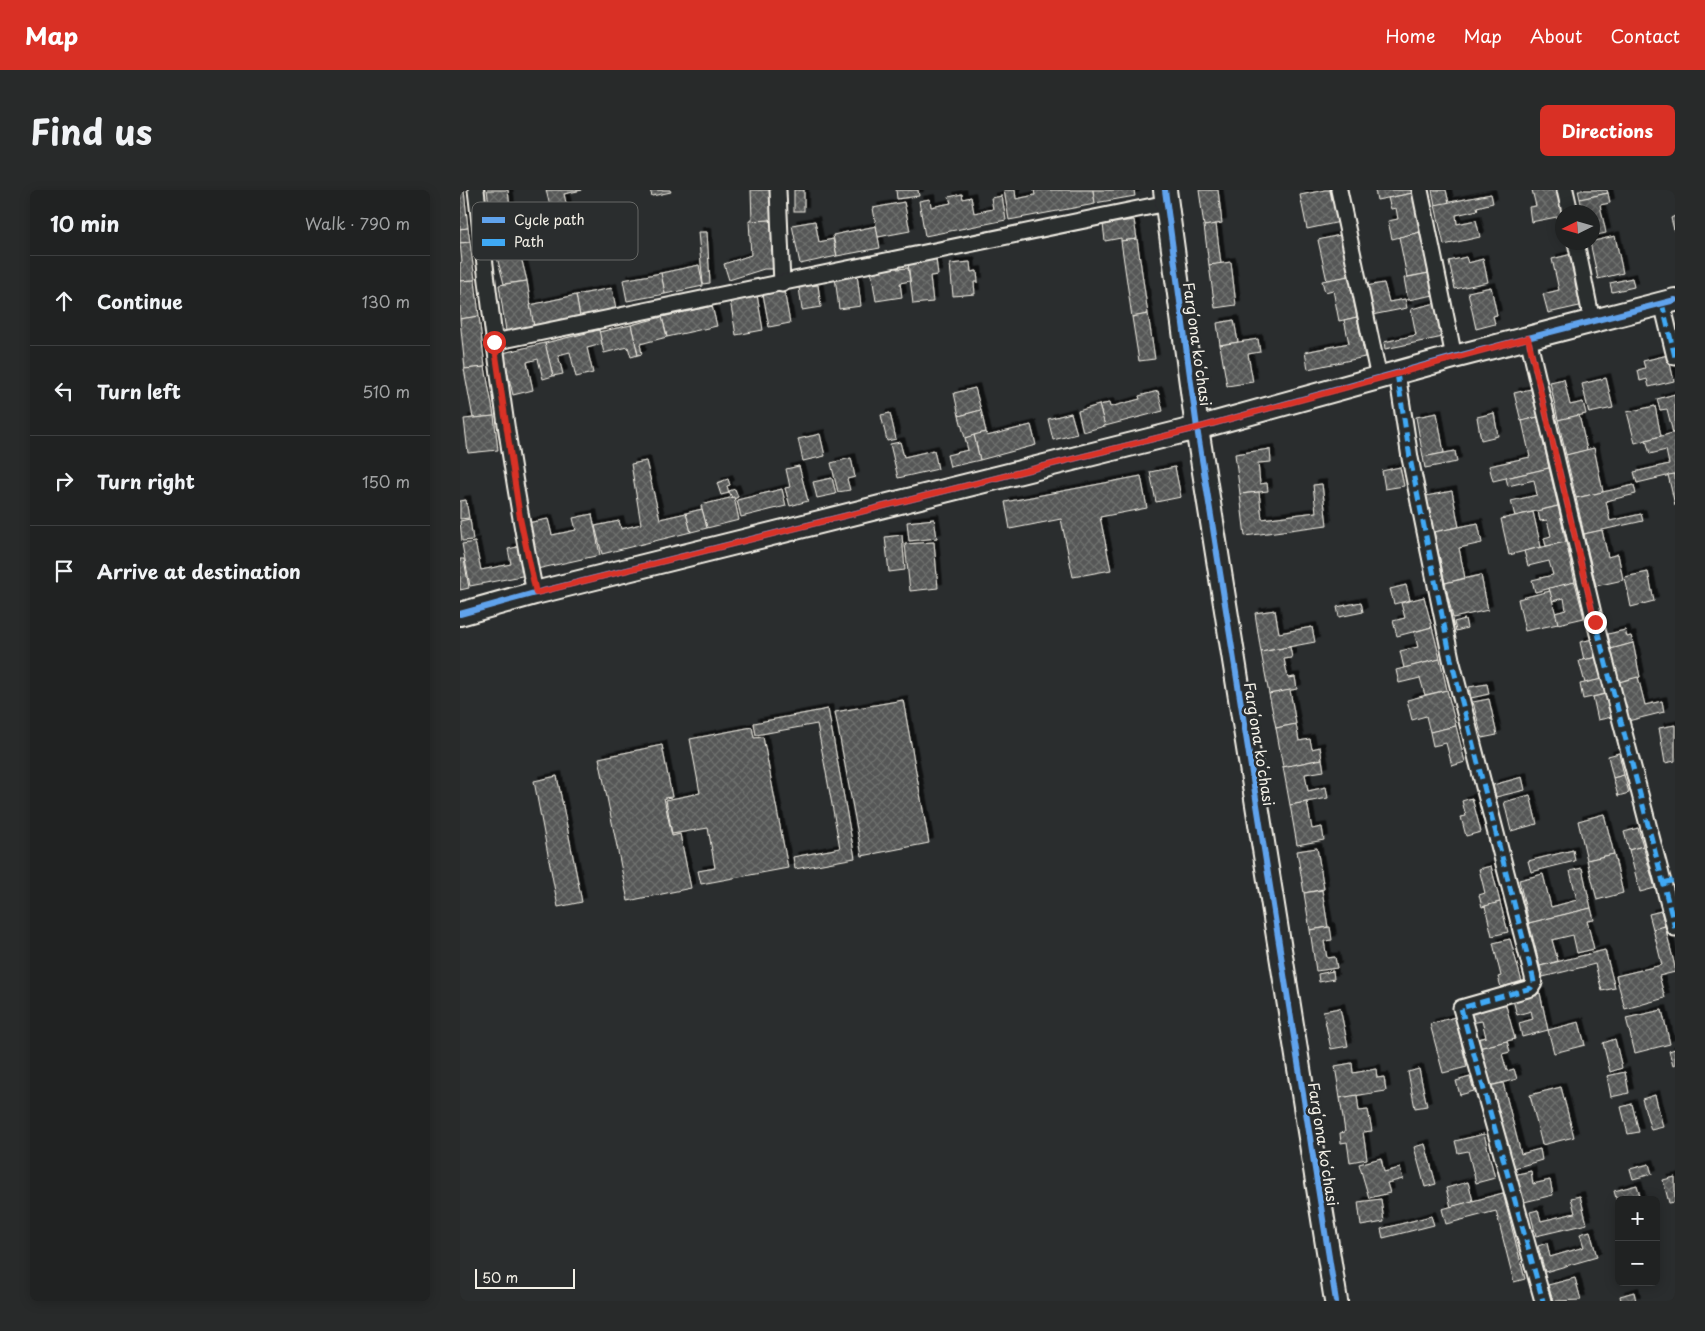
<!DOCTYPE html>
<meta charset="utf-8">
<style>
:root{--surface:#202222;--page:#282a2a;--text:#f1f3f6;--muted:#a2a4a5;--line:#3d3f40;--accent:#d93025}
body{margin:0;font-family:"Playpen Sans",sans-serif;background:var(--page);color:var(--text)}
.controls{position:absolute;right:15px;bottom:15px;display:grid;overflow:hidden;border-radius:8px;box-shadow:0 2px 12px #0003}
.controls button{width:45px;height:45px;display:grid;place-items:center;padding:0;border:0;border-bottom:1px solid var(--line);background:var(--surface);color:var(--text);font:25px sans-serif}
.compass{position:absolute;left:1095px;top:15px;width:45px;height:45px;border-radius:50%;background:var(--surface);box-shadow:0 2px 12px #0003;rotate:265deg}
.scale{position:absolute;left:15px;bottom:12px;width:100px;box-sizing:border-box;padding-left:5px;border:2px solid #f4f1e8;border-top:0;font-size:14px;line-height:18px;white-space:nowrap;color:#f4f1e8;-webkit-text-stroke:4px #2a2d2e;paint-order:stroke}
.stop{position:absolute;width:15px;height:15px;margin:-11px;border:4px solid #d93025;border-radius:50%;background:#fff}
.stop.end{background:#d93025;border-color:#fff;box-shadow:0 1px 5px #0008}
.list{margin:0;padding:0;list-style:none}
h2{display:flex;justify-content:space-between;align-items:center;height:65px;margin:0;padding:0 20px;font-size:21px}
h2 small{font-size:16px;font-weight:400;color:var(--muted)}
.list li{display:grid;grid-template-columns:32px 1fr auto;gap:15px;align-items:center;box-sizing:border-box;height:90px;padding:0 20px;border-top:1px solid var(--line)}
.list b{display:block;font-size:19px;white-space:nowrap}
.list em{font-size:16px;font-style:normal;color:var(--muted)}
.icon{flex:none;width:28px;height:28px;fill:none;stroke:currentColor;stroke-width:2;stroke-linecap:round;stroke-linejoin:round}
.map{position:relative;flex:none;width:1215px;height:1111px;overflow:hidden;border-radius:8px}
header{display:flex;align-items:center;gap:30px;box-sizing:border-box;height:70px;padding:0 25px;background:var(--accent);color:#fff}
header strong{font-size:24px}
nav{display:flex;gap:28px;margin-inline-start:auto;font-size:18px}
.intro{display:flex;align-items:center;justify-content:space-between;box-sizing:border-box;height:120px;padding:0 30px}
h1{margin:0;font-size:35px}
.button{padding:12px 22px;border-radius:8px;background:var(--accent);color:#fff;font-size:18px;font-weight:700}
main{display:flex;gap:30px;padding:0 30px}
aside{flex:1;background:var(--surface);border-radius:8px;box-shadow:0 2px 12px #0003}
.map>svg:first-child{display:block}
.building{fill:url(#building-cross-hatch);stroke:#f4f1e8;filter:url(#shadow)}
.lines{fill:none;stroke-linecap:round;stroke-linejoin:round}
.street-casing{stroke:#f4f1e8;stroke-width:19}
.secondary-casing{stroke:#f4f1e8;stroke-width:26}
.street{stroke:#2a2d2e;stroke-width:15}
.secondary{stroke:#2a2d2e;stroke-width:22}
.quiet{stroke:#3fa9f5;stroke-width:5;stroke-dasharray:10 5;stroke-linecap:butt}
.cycleway-casing{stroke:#2a2d2e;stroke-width:9}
.cycleway{stroke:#60a3ed;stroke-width:6}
.route{stroke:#d93025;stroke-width:6}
.labels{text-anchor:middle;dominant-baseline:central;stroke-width:5;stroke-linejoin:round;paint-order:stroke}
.street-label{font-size:15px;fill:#f4f1e8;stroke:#2a2d2e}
.key{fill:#2a2d2e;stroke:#676866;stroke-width:1}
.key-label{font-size:14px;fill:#f4f1e8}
</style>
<header>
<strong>Map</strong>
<nav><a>Home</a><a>Map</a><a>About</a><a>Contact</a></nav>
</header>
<div class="intro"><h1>Find us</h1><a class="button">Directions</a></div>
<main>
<aside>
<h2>10 min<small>Walk · 790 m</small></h2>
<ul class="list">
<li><svg class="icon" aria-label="ahead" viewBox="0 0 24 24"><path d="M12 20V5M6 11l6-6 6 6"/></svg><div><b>Continue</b></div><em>130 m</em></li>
<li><svg class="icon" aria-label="left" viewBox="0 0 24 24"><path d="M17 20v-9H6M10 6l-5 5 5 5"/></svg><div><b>Turn left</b></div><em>510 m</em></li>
<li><svg class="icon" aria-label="right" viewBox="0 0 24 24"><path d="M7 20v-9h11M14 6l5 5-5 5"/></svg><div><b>Turn right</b></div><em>150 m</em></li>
<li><svg class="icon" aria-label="arrive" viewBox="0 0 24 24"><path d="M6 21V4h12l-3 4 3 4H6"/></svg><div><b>Arrive at destination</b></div></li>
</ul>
</aside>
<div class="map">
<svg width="1215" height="1111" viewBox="0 0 1215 1111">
<defs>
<pattern id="building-cross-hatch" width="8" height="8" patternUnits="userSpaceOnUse" patternTransform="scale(1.25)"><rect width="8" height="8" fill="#555756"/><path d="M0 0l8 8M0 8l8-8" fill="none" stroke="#6e706e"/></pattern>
<filter id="shadow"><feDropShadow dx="4.5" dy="-4.5" stdDeviation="0" flood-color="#0009"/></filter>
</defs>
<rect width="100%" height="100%" fill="#2a2d2e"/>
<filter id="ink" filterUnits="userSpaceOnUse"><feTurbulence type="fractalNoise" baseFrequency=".02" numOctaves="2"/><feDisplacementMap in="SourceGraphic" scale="10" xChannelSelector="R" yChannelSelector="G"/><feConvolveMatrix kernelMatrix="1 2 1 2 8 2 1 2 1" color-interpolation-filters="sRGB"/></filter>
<g filter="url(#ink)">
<!-- building -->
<g class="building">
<polygon points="0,0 4,0 8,38 0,39"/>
<polygon points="27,0 48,0 50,18 30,21"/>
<polygon points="86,0 122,0 104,4 107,17 91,20"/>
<polygon points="190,0 210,0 211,2 192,6"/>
<polygon points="291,0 311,0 312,30 292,31"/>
<rect x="334" y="0" width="10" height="21"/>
<polygon points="436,0 458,0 459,6 437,9"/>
<polygon points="544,0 555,0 556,9 575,5 574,0 633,0 635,14 549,30"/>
<polygon points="633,0 674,0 675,6 635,13"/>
<polygon points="739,0 758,0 762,33 744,36"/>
<polygon points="865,0 873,0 880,32 847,39 840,5"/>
<polygon points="915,0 952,0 953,3 917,10"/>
<polygon points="972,0 986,0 989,13 975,15"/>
<polygon points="1072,0 1097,0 1102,26 1071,32 1069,17 1076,16"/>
<polygon points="1118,0 1147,0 1148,3 1120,9"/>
<polygon points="953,3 961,42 932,49 928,31 938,29 936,18 931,19 928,8"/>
<polygon points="1148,3 1150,13 1140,15 1146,43 1132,46 1132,22 1123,22 1120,9"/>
<polygon points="502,4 503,9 511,7 514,23 533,19 531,8 542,6 546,30 465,46 459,11 470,9 471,17 491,13 489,7"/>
<polygon points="1031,4 1033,13 1017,17 1018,20 996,25 997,34 1016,30 1020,47 984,55 975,15"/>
<polygon points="444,12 450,41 418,47 413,18"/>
<polygon points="1215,26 1215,44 1211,28"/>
<polygon points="312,30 314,79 304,79 269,90 264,74 291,65 289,31"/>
<polygon points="674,30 677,49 661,51 661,48 645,51 643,34"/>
<polygon points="355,31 359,52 373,49 377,66 340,74 332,35"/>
<polygon points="756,34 761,74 749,75 744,36"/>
<polygon points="416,36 420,58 377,66 373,45"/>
<polygon points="8,38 10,52 0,53 0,39"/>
<polygon points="238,42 247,42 250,93 243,94"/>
<polygon points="961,42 969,83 947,87 939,47"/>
<polygon points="55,43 67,91 44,94 32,48"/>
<polygon points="880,45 889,86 867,91 858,50"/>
<polygon points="1155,46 1163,83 1138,89 1130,52"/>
<polygon points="677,49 688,124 672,127 661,51"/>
<polygon points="10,52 15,90 0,91 0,73 2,72 0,53"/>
<polygon points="1112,64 1124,115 1088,123 1083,104 1099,100 1092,69"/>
<polygon points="1006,67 1008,73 1023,69 1028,92 995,99 989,71"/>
<polygon points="476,69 478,85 470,86 473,112 453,114 448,72"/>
<polygon points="510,72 511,82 517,81 518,92 514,92 515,104 493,106 490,74"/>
<polygon points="771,72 776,115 755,118 749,75"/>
<polygon points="239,75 243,96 205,104 201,83"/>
<polygon points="437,76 437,79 448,78 450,91 440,93 442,107 416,111 411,80"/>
<polygon points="201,83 205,104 167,111 163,90"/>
<polygon points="969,83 974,105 948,110 944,88"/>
<polygon points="397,84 401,116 379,119 375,87"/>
<polygon points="889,86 897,127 879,131 873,100 865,102 862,91"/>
<polygon points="1172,88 1174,97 1152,102 1150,93"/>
<polygon points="15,90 19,126 0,129 0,91"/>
<polygon points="67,91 74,136 46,141 39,95"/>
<polygon points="924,93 929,112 945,109 947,118 912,125 906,96"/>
<polygon points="358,95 361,117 342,120 339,97"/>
<polygon points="1031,97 1037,125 1033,126 1035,134 1016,139 1008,102"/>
<polygon points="152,98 156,119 120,127 116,105"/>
<polygon points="324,100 330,133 309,137 303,104"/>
<polygon points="116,105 120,127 74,136 70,115"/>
<polygon points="297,105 303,140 276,145 270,110"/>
<polygon points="976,113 983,147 925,159 924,152 956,145 951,119"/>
<polygon points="252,116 257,136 207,147 202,127"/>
<polygon points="688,124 695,169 679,171 672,127"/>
<polygon points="19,126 25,177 5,179 0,129"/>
<polygon points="202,127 207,147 180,154 182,164 178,165 171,135"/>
<polygon points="897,127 905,167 848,179 845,162 889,153 884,130"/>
<polygon points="774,130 778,152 760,155 757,133"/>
<polygon points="171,135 178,165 171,167 168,157 144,163 139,142"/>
<polygon points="139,140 142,154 127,158 133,183 116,187 110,162 98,165 103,184 93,186 85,153"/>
<polygon points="798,149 800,162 788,164 793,192 767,196 760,155"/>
<polygon points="85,153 93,186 83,189 78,169 67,172 73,200 53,205 43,163"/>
<polygon points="1208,165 1214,191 1189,197 1187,189 1180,191 1178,180 1185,178 1183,171"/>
<polygon points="25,177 34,226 13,228 4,179"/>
<polygon points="1146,188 1153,218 1129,223 1122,194"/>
<polygon points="1104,189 1110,215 1123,212 1126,224 1098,230 1090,192"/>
<polygon points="515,198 521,220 499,226 494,203"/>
<polygon points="1071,199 1078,227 1061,231 1054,203"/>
<polygon points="698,201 703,221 645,236 639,215 649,213 650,217 680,209 679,206"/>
<polygon points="1215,204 1215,243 1213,243 1207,219 1200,220 1197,209"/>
<polygon points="639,215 645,236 623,242 618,221"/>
<polygon points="1195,216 1201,246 1175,253 1167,222"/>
<polygon points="521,220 526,242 505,248 499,226"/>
<polygon points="430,223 436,249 427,251 421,225"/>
<polygon points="611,223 617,244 593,250 588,229"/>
<polygon points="977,223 984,263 963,267 956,227"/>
<polygon points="1034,223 1038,246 1021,250 1017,227"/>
<polygon points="1119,225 1127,260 1106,265 1098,230"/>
<polygon points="34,226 38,260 8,263 4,229"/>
<polygon points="1078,227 1089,278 1033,291 1029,276 1070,267 1062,231"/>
<polygon points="571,235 576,255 520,270 514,245 526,242 527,246"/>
<polygon points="1213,243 1215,243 1215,284 1177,293 1174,282 1209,274 1206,260 1190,264 1186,250"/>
<polygon points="360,244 365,266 343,271 338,249"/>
<polygon points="514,245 520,270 490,277 487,265 508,260 505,248"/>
<polygon points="440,252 444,267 474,260 478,279 438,288 430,254"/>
<polygon points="1134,258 1143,302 1116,308 1106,265"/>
<polygon points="810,259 811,272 798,273 800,294 807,293 808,301 780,304 775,264"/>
<polygon points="995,261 997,272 965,278 963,267"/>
<polygon points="391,268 395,287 387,289 390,300 378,302 371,273"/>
<polygon points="186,271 200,329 226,323 231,342 142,364 135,336 159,331 161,339 181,334 171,274"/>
<polygon points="339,276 348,311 330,316 325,298 330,297 326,279"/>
<polygon points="715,277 721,307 696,312 690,282"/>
<polygon points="940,277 944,296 925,299 922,281"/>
<polygon points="1089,278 1098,316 1055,326 1051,311 1077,305 1074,290 1048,296 1046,288"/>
<polygon points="1215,284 1215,315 1208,285"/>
<polygon points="681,286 687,318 640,327 651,380 613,387 601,329 550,339 545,312"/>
<polygon points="372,288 376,304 357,308 353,292"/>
<polygon points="268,289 270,295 267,296 269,303 261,305 257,293"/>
<polygon points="862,294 867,335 785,346 780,304 799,302 802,329 856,322 853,295"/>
<polygon points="1174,295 1176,304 1146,311 1150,331 1181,324 1183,331 1124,344 1116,308"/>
<polygon points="275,299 278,307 274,309 272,308 269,301"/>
<polygon points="322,299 326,316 281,327 277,310"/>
<polygon points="992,301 999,337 974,342 966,306"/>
<polygon points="274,307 279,330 247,338 241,315"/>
<polygon points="6,310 9,328 0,329 0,311"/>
<polygon points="1098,316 1106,352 1086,356 1084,348 1091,346 1087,330 1080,331 1078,321"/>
<polygon points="242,319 247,338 231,342 226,323"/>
<polygon points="1073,322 1081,357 1049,365 1041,329"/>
<polygon points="132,324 140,365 77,379 67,333 88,329 92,345 116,340 113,328"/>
<polygon points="10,329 13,350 2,351 0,331"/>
<polygon points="474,329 477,348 449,351 447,332"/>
<polygon points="1018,333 1022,353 999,358 1005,388 985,393 974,342"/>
<polygon points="1142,340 1148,367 1158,364 1163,390 1136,396 1124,344"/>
<polygon points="442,345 445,380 429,382 425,347"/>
<polygon points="15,352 21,380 51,374 48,359 62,356 67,385 10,396 2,354"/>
<polygon points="474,352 478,398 450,401 445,354"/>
<polygon points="1106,352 1115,392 1075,402 1072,390 1093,385 1089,371 1068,376 1064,361"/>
<polygon points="0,369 4,369 9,398 0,400"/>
<polygon points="1188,382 1194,411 1171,417 1165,387"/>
<polygon points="1021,385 1028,420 993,428 985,393"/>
<polygon points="1115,392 1124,428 1098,434 1095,423 1106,420 1104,408 1092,411 1089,398"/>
<polygon points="946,395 950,410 934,414 930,399"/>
<polygon points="1090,401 1098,434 1065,441 1058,409"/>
<polygon points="964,407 972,437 937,446 933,431 945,428 941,413"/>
<polygon points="901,412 903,422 879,427 877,417"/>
<polygon points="815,420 819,443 852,437 855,452 801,462 795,423"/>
<polygon points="1005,429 1007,438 996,441 994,432"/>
<polygon points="972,437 980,469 944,478 940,461 958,457 954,442"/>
<polygon points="1165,440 1167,447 1171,446 1173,453 1151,459 1148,444"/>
<polygon points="1133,449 1137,467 1124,470 1120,452"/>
<polygon points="1173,453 1180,487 1159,492 1151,459"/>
<polygon points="830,457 832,468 824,469 828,488 835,487 837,499 809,504 801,462"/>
<polygon points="1137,467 1142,489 1125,493 1119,471"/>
<polygon points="980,469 987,500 965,505 960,488 939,493 936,480"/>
<polygon points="1178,487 1185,515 1202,511 1204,522 1168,531 1159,492"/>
<polygon points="1142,489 1146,504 1123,509 1120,494"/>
<polygon points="1027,494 1029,504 1011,508 1009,497"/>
<polygon points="830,500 836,534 816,538 809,504"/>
<polygon points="987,500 996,536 970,542 966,526 952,530 947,510"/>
<polygon points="1146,504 1152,527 1138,530 1133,507"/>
<polygon points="1029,509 1037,545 1022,548 1013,512"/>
<polygon points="443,510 469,653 402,666 375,522"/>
<polygon points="368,519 395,668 335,679 333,667 380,658 357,534 296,545 294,533"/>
<polygon points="836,534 839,551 850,549 852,559 860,557 862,569 823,577 816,538"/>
<polygon points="1215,535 1215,571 1205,573 1199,538"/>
<polygon points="996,536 1005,572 992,576 986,553 973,556 970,542"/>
<polygon points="292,537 294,548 303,547 328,678 241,694 238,681 255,678 248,638 212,644 206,610 240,603 230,549"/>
<polygon points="202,555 212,607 204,608 212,646 220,644 231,698 168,711 139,568"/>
<polygon points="1159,563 1164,585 1153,588 1148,566"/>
<polygon points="862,569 864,581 845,584 848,601 866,597 868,608 830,615 823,577"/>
<polygon points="1164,585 1169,603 1158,606 1153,588"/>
<polygon points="97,586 122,712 98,717 74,591"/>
<polygon points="1062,587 1065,600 1036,607 1033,595"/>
<polygon points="1070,605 1077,634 1051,641 1044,612"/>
<polygon points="1012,608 1021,642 1006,646 1001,627 1006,626 1002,611"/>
<polygon points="847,612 852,639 862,637 864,650 837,655 830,615"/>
<polygon points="1144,624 1154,664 1127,670 1118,631"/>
<polygon points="1178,638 1183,656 1169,660 1164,642"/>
<polygon points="1183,656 1195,698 1180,702 1169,660"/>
<polygon points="857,658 864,699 844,703 837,661"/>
<polygon points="1113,660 1115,671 1071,682 1068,671"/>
<polygon points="1154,664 1163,703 1137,710 1127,670"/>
<polygon points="1031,676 1040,712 1022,717 1019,705 1025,703 1019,679"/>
<polygon points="1122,678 1131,718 1069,733 1059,690 1083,684 1091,717 1117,710 1110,681"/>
<polygon points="862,700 868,737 850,740 844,703"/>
<polygon points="1040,712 1048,742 1032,746 1025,716"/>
<polygon points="1131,718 1134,730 1127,731 1134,759 1117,763 1113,745 1092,750 1098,771 1080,776 1069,733"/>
<polygon points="1201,721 1205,736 1193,739 1189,724"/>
<polygon points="1205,736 1215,777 1215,782 1199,786 1205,808 1165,819 1156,786 1202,775 1193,739"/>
<polygon points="870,737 872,750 864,751 867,768 875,767 877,778 856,781 850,740"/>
<polygon points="1050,749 1062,792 1041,797 1038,787 1041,786 1033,753"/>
<polygon points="1145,760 1155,798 1142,801 1135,774 1083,787 1080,776"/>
<polygon points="873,781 874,789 859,792 858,784"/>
<polygon points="1080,803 1088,840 1062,847 1059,833 1073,829 1071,821 1057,825 1053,810"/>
<polygon points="1045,812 1055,849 1019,858 1017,849 1026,847 1022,831 1011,833 1008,821"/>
<polygon points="880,818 888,856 871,859 863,821"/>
<polygon points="1202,820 1210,854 1175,863 1166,828"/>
<polygon points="995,827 1007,877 983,883 970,834"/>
<polygon points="1119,832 1125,855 1094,863 1088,840"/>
<polygon points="1155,849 1162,878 1150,882 1143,853"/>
<polygon points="1047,851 1050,862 1042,864 1047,881 1054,879 1057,889 1029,896 1019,858"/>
<polygon points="1215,859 1215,875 1213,876 1209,861"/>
<polygon points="892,873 893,883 916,879 917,888 924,887 926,901 880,908 875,876"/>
<polygon points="959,879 967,916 955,918 948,882"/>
<polygon points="1165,882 1169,903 1151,907 1147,886"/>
<polygon points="1010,887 1014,901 1000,905 996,891"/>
<polygon points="1043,893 1061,964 1080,959 1082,970 1051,979 1029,896"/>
<polygon points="1101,897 1114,947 1082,955 1070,905"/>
<polygon points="897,905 899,921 908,920 912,941 903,942 907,969 890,972 887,952 881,953 880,943 885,942 880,908"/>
<polygon points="1195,905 1203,937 1191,940 1182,909"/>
<polygon points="1172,914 1179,942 1168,944 1161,917"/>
<polygon points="1024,944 1035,988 1016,993 1008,961 998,963 995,951"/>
<polygon points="965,954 976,994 965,997 954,957"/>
<polygon points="921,968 924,982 940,978 943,989 927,993 930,1003 909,1008 899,974"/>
<polygon points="1189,974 1192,984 1173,989 1170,979"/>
<polygon points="1071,981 1073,994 1090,990 1093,1005 1060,1013 1053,985"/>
<polygon points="1215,987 1215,1012 1209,1013 1203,990"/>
<polygon points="1008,992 1013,1011 991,1017 986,998"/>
<polygon points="1177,995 1181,1010 1159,1010 1159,1019 1154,1001"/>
<polygon points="1043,1003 1065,1089 1054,1092 1036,1021 986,1034 982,1019"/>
<polygon points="1120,1006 1127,1034 1076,1046 1070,1022 1078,1020 1081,1031 1115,1023 1111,1008"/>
<polygon points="921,1009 924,1032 901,1036 898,1012"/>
<polygon points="971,1026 974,1035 923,1048 921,1039"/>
<polygon points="1130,1041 1137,1067 1085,1082 1078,1056 1087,1053 1090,1067 1124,1057 1120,1044"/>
<polygon points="1115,1088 1121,1110 1093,1111 1088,1095"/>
<polygon points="1174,1102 1176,1111 1161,1111 1160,1106"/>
</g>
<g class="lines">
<defs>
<g id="street">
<path d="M16 0C32 135 48 270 75 403"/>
<polyline points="318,0 322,94"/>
<polyline points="879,0 919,188"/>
<polyline points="960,0 994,167"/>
<polyline points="1105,0 1110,22"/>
<polyline points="1116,52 1132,131"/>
<polyline points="1202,113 1215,167"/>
<polyline points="1068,148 1135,432 1215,738"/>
<polyline points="34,152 707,13"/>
<polyline points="937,183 950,268 991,469 1073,787 1074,793 1071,798 1001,818 1083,1111"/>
</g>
<g id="secondary">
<polyline points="705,0 737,238 876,1111"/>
<polyline points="0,424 75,403 737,238 994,167 1215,110"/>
</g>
</defs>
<!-- street casing -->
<use href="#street" class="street-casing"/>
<!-- secondary casing -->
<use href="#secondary" class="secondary-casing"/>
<!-- street -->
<use href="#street" class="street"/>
<!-- secondary -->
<use href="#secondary" class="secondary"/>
<!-- quiet -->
<g class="quiet">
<polyline points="1202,113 1215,167"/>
<polyline points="1068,148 1135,432 1215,738"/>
<polyline points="937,183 950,268 991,469 1073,787 1074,793 1071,798 1001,818 1083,1111"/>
<polyline points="1203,693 1215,690"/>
</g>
<defs>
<g id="cycleway">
<polyline points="705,0 737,238 876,1111"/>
<polyline points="0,424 75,403 737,238 994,167 1215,110"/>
</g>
</defs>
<!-- cycleway casing -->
<use href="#cycleway" class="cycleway-casing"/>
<!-- cycleway -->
<use href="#cycleway" class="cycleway"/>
</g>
</g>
<g class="lines" filter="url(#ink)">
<!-- route -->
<polyline class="route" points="34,152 60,328 76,403 737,238 1068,148 1135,432"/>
</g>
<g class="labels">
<!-- street labels -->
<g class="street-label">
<text transform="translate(738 154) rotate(82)">Fargʻona koʻchasi</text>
<text transform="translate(800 554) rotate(81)">Fargʻona koʻchasi</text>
<text transform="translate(864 954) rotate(81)">Fargʻona koʻchasi</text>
</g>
</g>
<!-- legend -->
<rect x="12" y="12" width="166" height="58" rx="8" class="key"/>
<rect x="22" y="27" width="23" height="6" fill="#60a3ed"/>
<rect x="22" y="49" width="23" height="7" fill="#3fa9f5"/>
<g class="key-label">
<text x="54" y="35">Cycle path</text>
<text x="54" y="57">Path</text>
</g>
</svg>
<div class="controls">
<button>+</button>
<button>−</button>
</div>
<svg class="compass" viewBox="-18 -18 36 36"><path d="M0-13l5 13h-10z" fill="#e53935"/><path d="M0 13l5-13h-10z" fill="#a2a4a5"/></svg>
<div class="scale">50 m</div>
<div class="stop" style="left:34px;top:152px"></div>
<div class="stop end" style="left:1135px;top:432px"></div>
</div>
</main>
